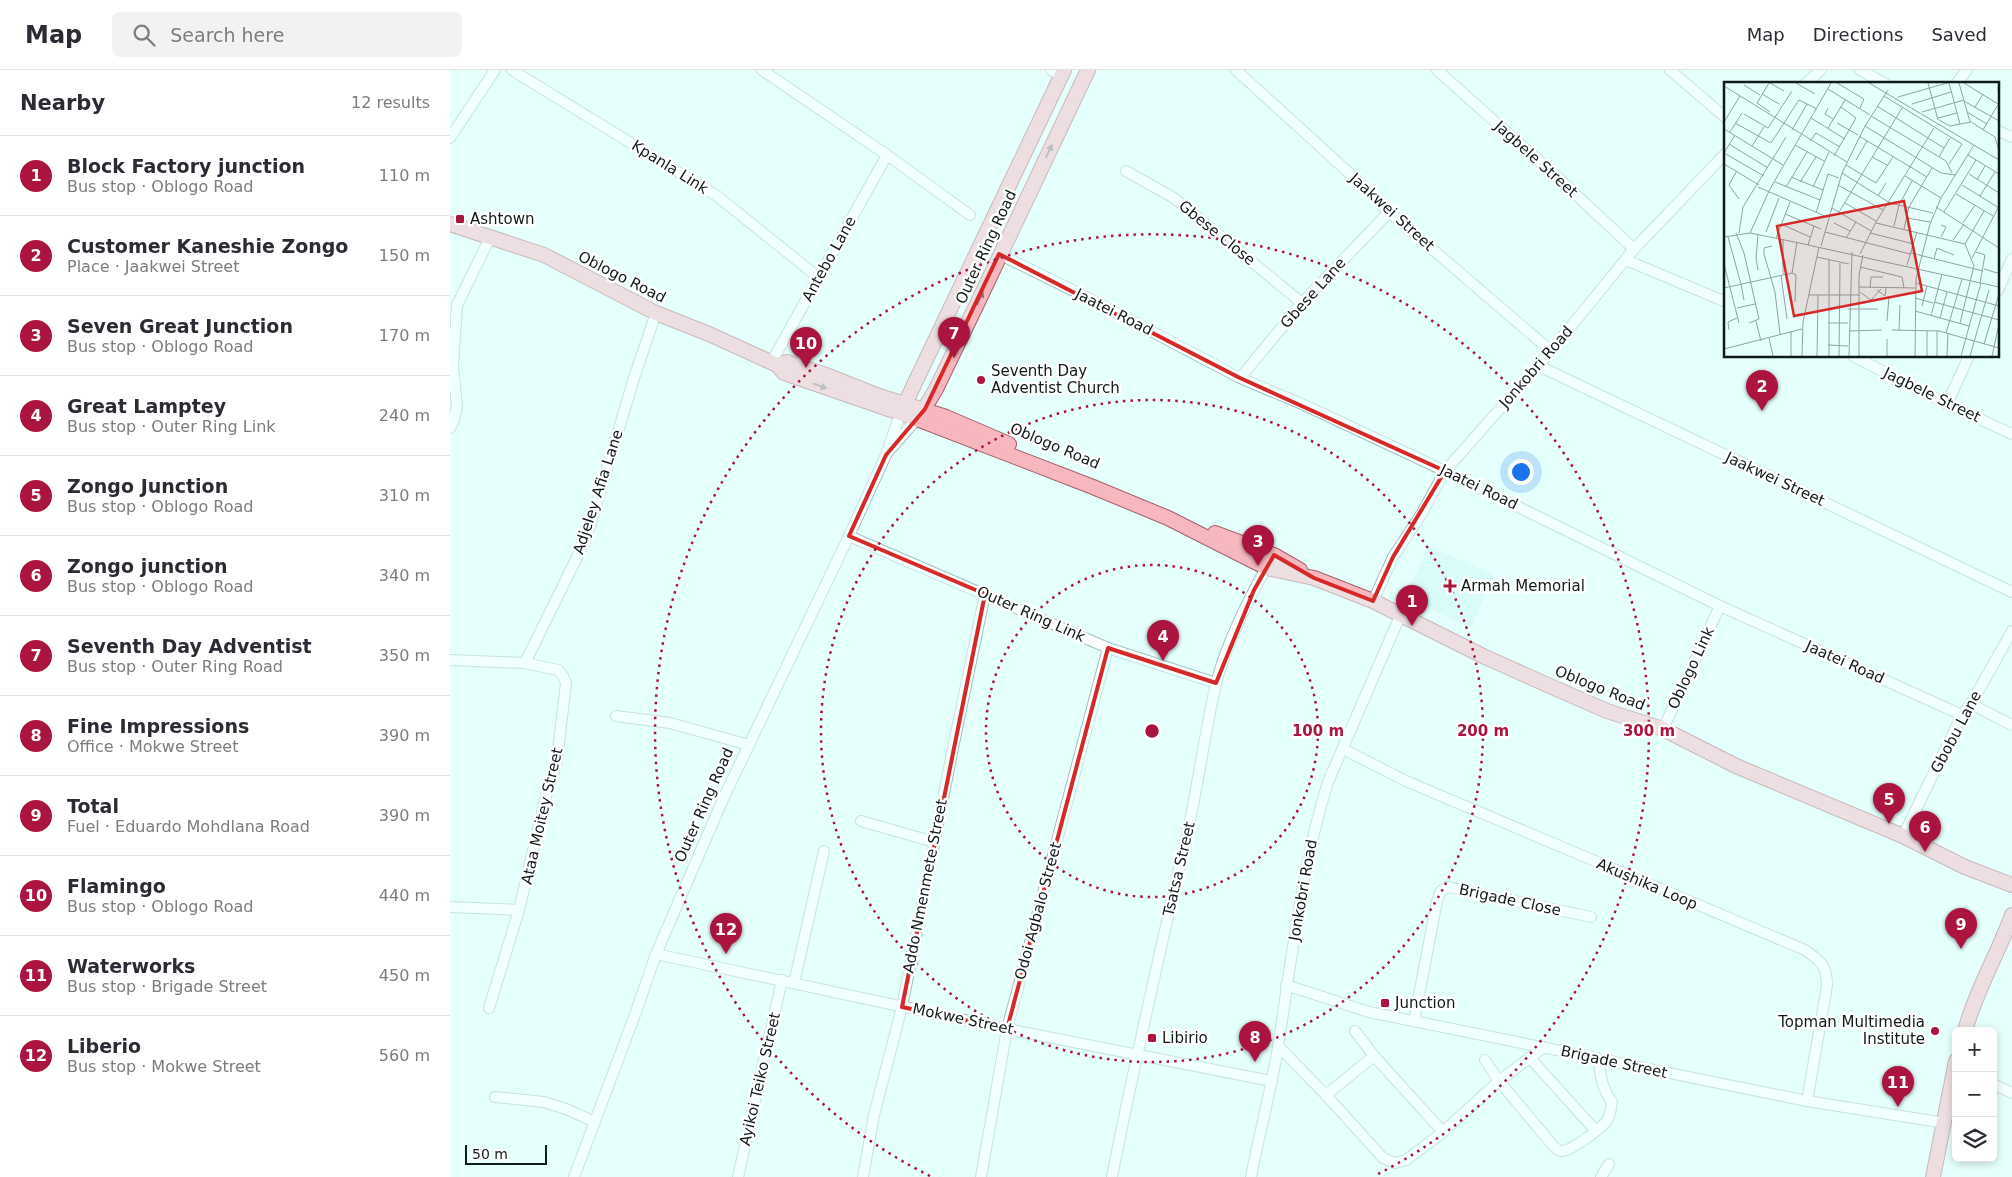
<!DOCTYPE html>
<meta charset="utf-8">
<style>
:root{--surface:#fff;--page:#f2f2f3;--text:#2b2b33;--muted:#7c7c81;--line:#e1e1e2;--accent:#aa143e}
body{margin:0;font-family:"DejaVu Sans",sans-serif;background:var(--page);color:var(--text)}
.controls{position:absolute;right:15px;bottom:15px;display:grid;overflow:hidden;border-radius:8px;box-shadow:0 2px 8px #0003}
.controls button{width:45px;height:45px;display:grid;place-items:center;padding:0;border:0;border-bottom:1px solid var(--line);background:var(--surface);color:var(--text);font:25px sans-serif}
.scale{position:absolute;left:15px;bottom:12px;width:82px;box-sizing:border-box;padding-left:5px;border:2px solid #0f1b1a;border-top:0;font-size:14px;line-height:18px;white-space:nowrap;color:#0f1b1a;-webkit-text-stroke:4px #fff;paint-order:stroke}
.you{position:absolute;left:1070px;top:401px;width:18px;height:18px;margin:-12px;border:4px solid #fff;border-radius:50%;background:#1a73e8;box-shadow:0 0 0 8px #1a73e833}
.badge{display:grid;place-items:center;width:32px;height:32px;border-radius:50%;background:var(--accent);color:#fff;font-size:16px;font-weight:700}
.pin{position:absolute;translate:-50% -41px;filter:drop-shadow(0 1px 2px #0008)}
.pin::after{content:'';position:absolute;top:26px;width:18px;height:15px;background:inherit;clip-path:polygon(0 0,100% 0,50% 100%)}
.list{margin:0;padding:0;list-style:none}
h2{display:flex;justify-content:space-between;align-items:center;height:65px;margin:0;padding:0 20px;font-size:21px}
h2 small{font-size:16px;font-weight:400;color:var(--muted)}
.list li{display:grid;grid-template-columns:32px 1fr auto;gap:15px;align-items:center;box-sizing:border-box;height:80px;padding:0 20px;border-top:1px solid var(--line)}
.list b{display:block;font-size:19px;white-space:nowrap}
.list p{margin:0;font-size:16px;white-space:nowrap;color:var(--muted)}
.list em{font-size:16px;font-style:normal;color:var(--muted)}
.icon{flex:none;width:28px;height:28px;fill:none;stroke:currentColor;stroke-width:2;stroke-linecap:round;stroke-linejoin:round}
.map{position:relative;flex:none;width:1562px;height:1107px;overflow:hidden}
header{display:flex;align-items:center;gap:30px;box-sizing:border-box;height:70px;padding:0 25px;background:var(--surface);border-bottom:1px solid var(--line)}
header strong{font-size:24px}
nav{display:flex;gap:28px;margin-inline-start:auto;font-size:18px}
.search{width:350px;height:45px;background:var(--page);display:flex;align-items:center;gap:12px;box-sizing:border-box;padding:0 18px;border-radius:8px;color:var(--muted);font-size:19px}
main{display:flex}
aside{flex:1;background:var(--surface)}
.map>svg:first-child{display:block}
.built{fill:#cbf6f3}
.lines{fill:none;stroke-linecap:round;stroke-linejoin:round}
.minor-casing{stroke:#a1c1bf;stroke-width:12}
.major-casing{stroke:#a36169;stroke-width:16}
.minor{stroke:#fff;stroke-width:10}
.major{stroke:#f7b7be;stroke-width:14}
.oneway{fill:#8f7174}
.marked{fill:none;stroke:#d62828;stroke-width:4;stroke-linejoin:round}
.ring{fill:none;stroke:#aa143e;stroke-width:2.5;stroke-dasharray:2.5 5}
.poi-dot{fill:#aa143e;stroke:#fff;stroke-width:2}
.labels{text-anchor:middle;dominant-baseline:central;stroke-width:5;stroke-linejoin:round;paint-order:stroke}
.street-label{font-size:15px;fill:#0f1b1a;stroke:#fff}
.poi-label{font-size:15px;fill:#0f1b1a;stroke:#fff;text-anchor:start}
.inset-road{fill:none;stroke:#8fa4a2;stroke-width:1}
.view{fill:#d62828;fill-opacity:0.15;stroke:#d62828;stroke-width:2.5}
.inset-edge{fill:none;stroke:#0f1b1a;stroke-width:2.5}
.centre{fill:#aa143e;stroke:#fff;stroke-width:2.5}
.ring-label{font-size:15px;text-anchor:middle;font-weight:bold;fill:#aa143e;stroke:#fff;stroke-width:5;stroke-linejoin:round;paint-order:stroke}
</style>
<header>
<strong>Map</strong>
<div class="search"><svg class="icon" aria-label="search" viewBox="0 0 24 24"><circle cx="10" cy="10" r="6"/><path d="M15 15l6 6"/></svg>Search here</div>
<nav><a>Map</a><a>Directions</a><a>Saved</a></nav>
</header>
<main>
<aside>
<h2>Nearby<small>12 results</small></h2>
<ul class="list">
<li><span class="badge">1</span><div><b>Block Factory junction</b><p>Bus stop · Oblogo Road</p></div><em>110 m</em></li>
<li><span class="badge">2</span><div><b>Customer Kaneshie Zongo</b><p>Place · Jaakwei Street</p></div><em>150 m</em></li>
<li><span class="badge">3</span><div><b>Seven Great Junction</b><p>Bus stop · Oblogo Road</p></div><em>170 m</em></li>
<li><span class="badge">4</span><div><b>Great Lamptey</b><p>Bus stop · Outer Ring Link</p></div><em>240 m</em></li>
<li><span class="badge">5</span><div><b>Zongo Junction</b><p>Bus stop · Oblogo Road</p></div><em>310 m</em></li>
<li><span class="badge">6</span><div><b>Zongo junction</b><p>Bus stop · Oblogo Road</p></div><em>340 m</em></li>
<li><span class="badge">7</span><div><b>Seventh Day Adventist</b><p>Bus stop · Outer Ring Road</p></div><em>350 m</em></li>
<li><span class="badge">8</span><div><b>Fine Impressions</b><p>Office · Mokwe Street</p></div><em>390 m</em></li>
<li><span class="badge">9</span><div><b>Total</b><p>Fuel · Eduardo Mohdlana Road</p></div><em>390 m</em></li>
<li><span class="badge">10</span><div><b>Flamingo</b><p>Bus stop · Oblogo Road</p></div><em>440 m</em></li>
<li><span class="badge">11</span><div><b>Waterworks</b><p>Bus stop · Brigade Street</p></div><em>450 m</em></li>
<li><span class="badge">12</span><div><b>Liberio</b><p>Bus stop · Mokwe Street</p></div><em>560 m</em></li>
</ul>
</aside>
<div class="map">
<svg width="1562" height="1107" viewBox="0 0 1562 1107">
<rect width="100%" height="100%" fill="#e5fffd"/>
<!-- built -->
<polygon class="built" points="979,476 1044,505 1021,558 955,527"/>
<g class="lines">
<defs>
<g id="minor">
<polyline points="62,0 267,126 368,207"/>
<polyline points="312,0 437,85 520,145"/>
<polyline points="601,0 611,6"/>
<polyline points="786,0 908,111 939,142 1101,281"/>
<polyline points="987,0 1105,105 1184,179"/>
<polyline points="1220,0 1276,48"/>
<polyline points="1410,0 1436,14"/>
<polyline points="1355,14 1371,0"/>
<polyline points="1506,14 1517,0"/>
<polyline points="1548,61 1562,67"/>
<polyline points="0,68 45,0"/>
<polyline points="676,101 724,128 852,233"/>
<polyline points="549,184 642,230 790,308 852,334 995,401 1270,536 1512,645"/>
<polyline points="1176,190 1276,232"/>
<polyline points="1548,220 1562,189"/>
<polyline points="1403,286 1497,334 1562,364"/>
<polyline points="321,293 437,85"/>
<polyline points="1089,296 1562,522"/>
<polyline points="790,308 852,233 939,142"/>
<polyline points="1497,334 1519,286"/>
<polyline points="0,358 4,350 7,337 3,296 7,235 41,166"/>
<polyline points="438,382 467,349"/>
<polyline points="399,466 658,578 766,613"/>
<polyline points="923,531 943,487 972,443 995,401 1101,281 1184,179 1276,83"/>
<polyline points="0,590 75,593 108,600 113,606 116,613 107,690 95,730 69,840 39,938"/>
<polyline points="75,593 129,483 140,456 184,308 206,243"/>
<polyline points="1521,634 1562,655"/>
<polyline points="166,646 220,653 299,675"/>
<polyline points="1213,659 1270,536"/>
<path d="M893 679 956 711 1355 880C1371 891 1377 896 1377 916L1357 1031"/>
<polyline points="411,751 484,772"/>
<polyline points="1453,766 1512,645 1521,634 1562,561"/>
<polyline points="0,837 69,840"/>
<polyline points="206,884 557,959 822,1011"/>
<polyline points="344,913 374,781"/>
<polyline points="836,915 919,942 1357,1031 1495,1053"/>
<polyline points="964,951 987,831 991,821 998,817 1141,847"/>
<polyline points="905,961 924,986 993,1062"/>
<polyline points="828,976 876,1025 933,1088 945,1093 956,1090 993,1062 1049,1011 1094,977"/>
<polyline points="1080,988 1145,1060"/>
<path d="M1035 990 1049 1011 1100 1072C1103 1076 1107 1081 1112 1081 1121 1081 1150 1059 1156 1052 1160 1047 1161 1039 1162 1032 1152 1018 1150 1006 1149 989"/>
<polyline points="1543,1014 1562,1023"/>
<polyline points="876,1025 924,986"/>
<polyline points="45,1027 94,1032 116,1039 145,1052"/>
<polyline points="124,1107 186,942 206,884 274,727 399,466 436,385 450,344"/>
<polyline points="288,1107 332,910"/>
<polyline points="413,1107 424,1045 452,937 503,678 535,524"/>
<polyline points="531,1107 557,959 658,578"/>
<path d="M662 1107C685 989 712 872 739 755 749 709 755 661 766 614 776 575 799 528 819 493"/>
<path d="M801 1107C809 1064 821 1021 828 977 842 888 851 798 878 712L950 546"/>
<polyline points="1151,1107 1159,1094"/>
</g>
<g id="major">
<polyline points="0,154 94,185 206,243 259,264 327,295 334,303 467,349 643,417 718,448 817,498 864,508 923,531 1035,587 1102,617 1157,641 1213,659 1286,696 1453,766 1515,797 1562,815"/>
<polyline points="327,295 337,292 376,305 429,326 496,347 559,374"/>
<polyline points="452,340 614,0"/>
<polyline points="470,346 486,319 528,232 638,0"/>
<polyline points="765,463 824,485 850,500"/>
<path d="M1515 961C1526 920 1548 884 1562 845"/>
<polyline points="1483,1107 1506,991"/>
</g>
</defs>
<!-- minor casing -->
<use href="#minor" class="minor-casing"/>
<!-- major casing -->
<use href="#major" class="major-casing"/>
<!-- minor -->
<use href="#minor" class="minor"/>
<!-- major -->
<use href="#major" class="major"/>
</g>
<!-- one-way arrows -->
<defs><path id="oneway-solid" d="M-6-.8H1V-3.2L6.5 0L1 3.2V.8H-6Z" transform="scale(1.25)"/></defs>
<g class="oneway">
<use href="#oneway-solid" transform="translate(599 81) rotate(-65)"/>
<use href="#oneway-solid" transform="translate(530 228) rotate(-66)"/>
<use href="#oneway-solid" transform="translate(370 316) rotate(20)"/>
</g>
<!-- marked area -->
<path d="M0 0H1562V1107H0ZM549 184 790 308 995 401 943 487 923 531 864 508 824 485 804 520 766 613 658 578 557 959 452 937 535 524 399 466 436 385 475 339Z" fill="#e5fffd" fill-opacity=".55" fill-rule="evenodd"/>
<path class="marked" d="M549 184 790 308 995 401 943 487 923 531 864 508 824 485 804 520 766 613 658 578 557 959 452 937 535 524 399 466 436 385 475 339Z"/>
<!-- distance rings -->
<g class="ring">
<circle cx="702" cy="661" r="166"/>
<circle cx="702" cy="661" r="331"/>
<path d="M480 1106A497 497 0 1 1 924 1106"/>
</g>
<!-- markers -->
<g class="poi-dot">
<rect x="5" y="144" width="10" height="10" rx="2.5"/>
<circle cx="531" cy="310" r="5"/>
<path d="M997.5 508.5h5v5h5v5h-5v5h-5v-5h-5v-5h5z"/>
<rect x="930" y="928" width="10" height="10" rx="2.5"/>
<circle cx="1485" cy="961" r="5"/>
<rect x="697" y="963" width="10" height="10" rx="2.5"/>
</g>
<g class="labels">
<!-- street labels -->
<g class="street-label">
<text transform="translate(1086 89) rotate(42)">Jagbele Street</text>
<text transform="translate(220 97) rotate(32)">Kpanla Link</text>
<text transform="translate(942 142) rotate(42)">Jaakwei Street</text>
<text transform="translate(767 163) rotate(39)">Gbese Close</text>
<text transform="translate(536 177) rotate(-65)">Outer Ring Road</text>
<text transform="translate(379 189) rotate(-61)">Antebo Lane</text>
<text transform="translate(172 207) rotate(27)">Oblogo Road</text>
<text transform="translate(863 223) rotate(-48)">Gbese Lane</text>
<text transform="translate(664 242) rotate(27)">Jaatei Road</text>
<text transform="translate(1086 297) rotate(-49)">Jonkobri Road</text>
<text transform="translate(1482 325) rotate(26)">Jagbele Street</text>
<text transform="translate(605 376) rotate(23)">Oblogo Road</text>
<text transform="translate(1325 409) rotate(25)">Jaakwei Street</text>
<text transform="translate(1029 417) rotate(26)">Jaatei Road</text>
<text transform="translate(148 422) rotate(-72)">Adjeley Afia Lane</text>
<text transform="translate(581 544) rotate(24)">Outer Ring Link</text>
<text transform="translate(1395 592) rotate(24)">Jaatei Road</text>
<text transform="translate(1241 598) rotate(-65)">Oblogo Link</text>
<text transform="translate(1150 618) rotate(22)">Oblogo Road</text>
<text transform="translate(1506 662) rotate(-62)">Gbobu Lane</text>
<text transform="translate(254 735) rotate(-66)">Outer Ring Road</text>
<text transform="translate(92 746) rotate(-77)">Ataa Moitey Street</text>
<text transform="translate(729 799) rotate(-77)">Tsatsa Street</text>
<text transform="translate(1197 814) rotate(23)">Akushika Loop</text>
<text transform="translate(475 816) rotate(-79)">Addo Nmenmete Street</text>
<text transform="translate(853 820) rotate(-80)">Jonkobri Road</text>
<text transform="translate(1060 830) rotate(12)">Brigade Close</text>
<text transform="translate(588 841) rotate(-75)">Odoi Agbalo Street</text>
<text transform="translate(513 949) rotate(12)">Mokwe Street</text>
<text transform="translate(1164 992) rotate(12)">Brigade Street</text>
<text transform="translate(310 1009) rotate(-77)">Ayikoi Teiko Street</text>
</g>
<!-- poi labels -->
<g class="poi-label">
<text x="20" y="149">Ashtown</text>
<text x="541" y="301">Seventh Day<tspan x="541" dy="17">Adventist Church</tspan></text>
<text x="1011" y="516">Armah Memorial</text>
<text x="945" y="933">Junction</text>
<text x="1475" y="952" text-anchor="end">Topman Multimedia<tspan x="1475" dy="17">Institute</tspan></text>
<text x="712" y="968">Libirio</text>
</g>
</g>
<!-- overview -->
<g transform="translate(1274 12)">
<rect width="275" height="275" fill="#e5fffd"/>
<path class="inset-road" d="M45 1 33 21 46 30M46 1 60 9M72 1 91 12M113 1 140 17 136 26M145 1 275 78M204 1 214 38M225 1 236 42M235 1 246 40M240 1 274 22M20 3 36 13M0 4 123 80M274 5 275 21M104 7 146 33M38 12 55 22M160 14 238 62 225 82M174 15 223 1M240 19 275 39M188 22 227 10M153 24 220 66M251 25 259 12M104 26 101 32 109 37M198 30 240 18M243 30 263 42M20 32 44 46 68 9M147 34 222 79 228 91M87 36 121 57M214 36 233 31M215 38 226 44 247 40 271 55 275 69M0 40 16 14M11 41 47 61 75 18 93 27M113 41 134 53M141 44 217 91 232 93M104 46 121 18M0 47 59 83M68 48 83 22M259 48 275 21M6 50 18 31M135 54 203 95M86 59 92 51 116 65M5 62 44 86M71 63 100 79M28 64 40 45M0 71 40 94M0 71 11 53M244 73 275 92M110 74 132 36 117 25M148 75 163 83M215 75 226 56M132 78 143 59M0 82 35 103M122 83 152 101 169 75M12 90 5 103 15 117M118 91 166 121 209 131M245 92 275 111M181 94 217 116M67 95 99 108M253 98 261 84M51 100 96 118M76 100 92 75M114 103 159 128M238 103 275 126M34 105 103 135M62 105 83 70M89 105 105 70M232 112 269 134M154 114 162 101M256 114 271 90M121 121 152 139M175 123 188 99M212 125 275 166M108 126 147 149M115 130 178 26M220 130 252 78M92 131 104 92 115 96M61 132 97 147M183 136 206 140M110 141 126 149M152 141 241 162M239 141 251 123M57 142 86 155M170 144 175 123M180 147 185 125 208 86M42 150 55 116M101 150 186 172M12 151 20 171 35 237 25 241M15 151 19 125 62 55M26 151 46 107 107 1M146 151 190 162M34 153 32 176 34 188M0 155 26 151 85 163M4 155 17 202M217 155 222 145 217 143M52 156 66 120M122 156 132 140M59 157V192M229 158 240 142M241 162 260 129M84 163 90 144M84 163 275 205M48 164 40 166V172L51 210 56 252M97 164 118 91 141 44 164 8M252 170 261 173 256 201M187 171 259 189M136 172 152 140 210 46M93 175 125 182M248 176 275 124M210 177 213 166 230 173M0 182 15 241M183 183 193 150M136 185 178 195 180 206M260 187 273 191 275 189M68 191 72 193 71 220M68 191 73 160M57 193 63 237M192 201 275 224M17 202 20 218M135 205 191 206M0 206 68 191M146 206 147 195H159M153 208 161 214 162 206M136 210 147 218 157 207M84 213H136M191 216 209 221M210 220 275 238M198 224 203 204M13 226 31 222M124 227H154M191 229 245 244M207 234 218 192M216 236 223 210M32 239 37 259M163 239 165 215M104 241H124M236 241 250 184 241 162M5 248 4 240 13 236M168 248 215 249 275 266M175 248 176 223M67 249V274M125 249 158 248M203 249V274M222 251 238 197M45 256 49 274M260 262 275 212M104 263 124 264M0 267 78 247M78 274 79 240 95 165M93 274 94 213M105 274V178M115 274 116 181M125 274 128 170M135 274V193L139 173M163 274V257M191 274 192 197 206 142 217 116 250 63M213 274V249M223 274 224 251M237 274 257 201M246 274 265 208M268 274 275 242"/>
<path class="view" d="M180 119 198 209 70 234 53 144Z"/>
<rect width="275" height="275" class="inset-edge"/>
</g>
<circle cx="702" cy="661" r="8" class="centre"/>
<g class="ring-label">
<text x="868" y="666">100 m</text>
<text x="1033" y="666">200 m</text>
<text x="1199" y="666">300 m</text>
</g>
</svg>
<div class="controls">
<button>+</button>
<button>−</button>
<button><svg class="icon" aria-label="layers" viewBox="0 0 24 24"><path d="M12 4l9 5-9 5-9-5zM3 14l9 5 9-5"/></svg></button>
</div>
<div class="scale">50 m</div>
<div class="you"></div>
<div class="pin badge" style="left:962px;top:556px">1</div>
<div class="pin badge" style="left:1312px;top:341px">2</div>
<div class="pin badge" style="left:808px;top:496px">3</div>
<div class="pin badge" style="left:713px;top:591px">4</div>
<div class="pin badge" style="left:1439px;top:754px">5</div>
<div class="pin badge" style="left:1475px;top:782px">6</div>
<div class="pin badge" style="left:504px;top:288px">7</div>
<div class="pin badge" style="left:805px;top:992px">8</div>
<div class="pin badge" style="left:1511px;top:879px">9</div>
<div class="pin badge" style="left:356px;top:298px">10</div>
<div class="pin badge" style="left:1448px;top:1037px">11</div>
<div class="pin badge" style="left:276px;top:884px">12</div>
</div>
</main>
